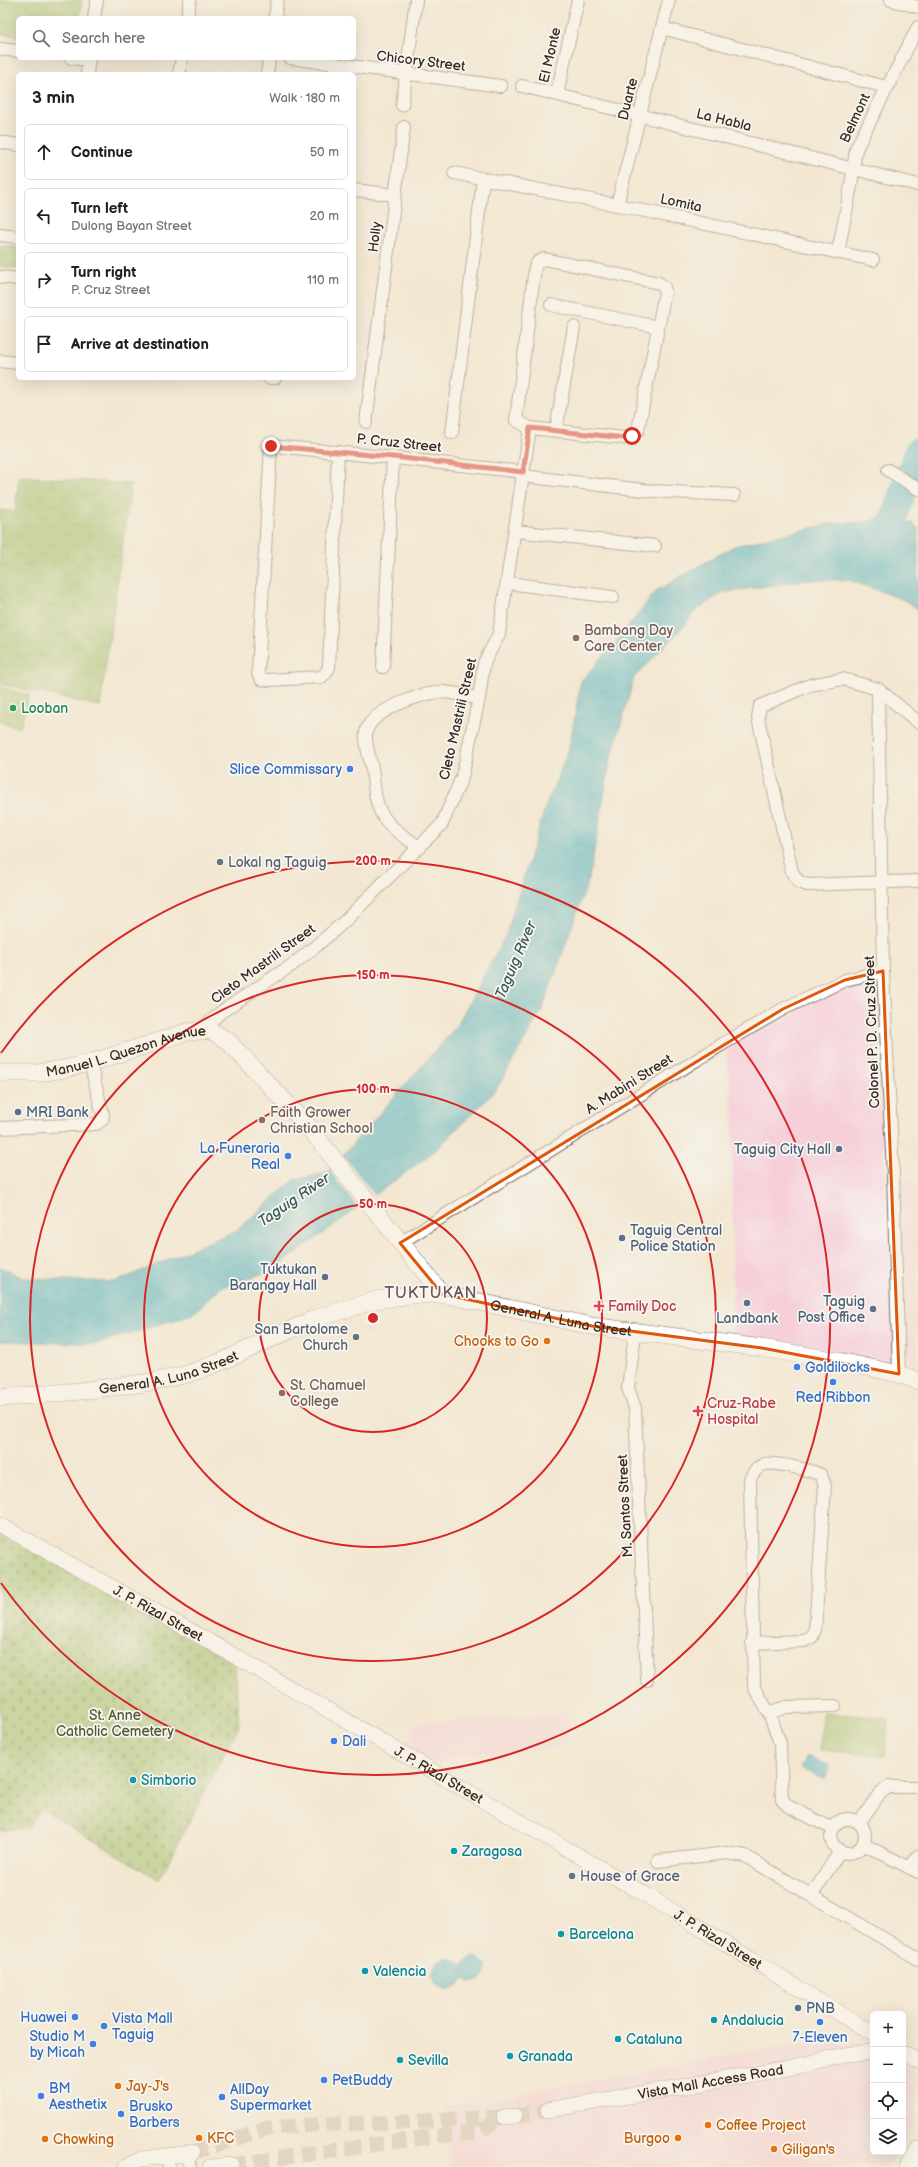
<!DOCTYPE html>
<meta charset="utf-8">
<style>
:root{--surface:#fff;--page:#f2f2f2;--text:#202124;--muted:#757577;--line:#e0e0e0}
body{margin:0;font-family:"Balsamiq Sans",sans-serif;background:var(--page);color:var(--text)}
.controls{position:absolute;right:12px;bottom:12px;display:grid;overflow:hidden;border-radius:6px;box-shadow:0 4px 16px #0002}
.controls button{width:36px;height:36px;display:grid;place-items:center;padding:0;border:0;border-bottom:1px solid var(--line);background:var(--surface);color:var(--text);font:20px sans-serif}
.stop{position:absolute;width:12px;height:12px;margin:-9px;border:3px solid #d93025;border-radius:50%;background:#fff}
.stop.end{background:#d93025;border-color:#fff;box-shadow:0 1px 4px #0008}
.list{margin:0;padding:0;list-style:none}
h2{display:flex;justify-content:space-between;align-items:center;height:52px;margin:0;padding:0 16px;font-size:17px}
h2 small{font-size:13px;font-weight:400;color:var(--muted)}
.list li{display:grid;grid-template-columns:26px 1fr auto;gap:12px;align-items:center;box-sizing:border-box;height:56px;margin:0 8px 8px;padding:0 8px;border:1px solid var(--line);border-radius:6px}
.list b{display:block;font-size:15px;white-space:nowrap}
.list p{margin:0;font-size:13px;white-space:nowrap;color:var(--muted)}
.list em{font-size:13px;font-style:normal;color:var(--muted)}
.icon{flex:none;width:22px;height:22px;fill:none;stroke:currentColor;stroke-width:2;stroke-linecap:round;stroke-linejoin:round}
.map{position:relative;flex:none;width:918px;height:2167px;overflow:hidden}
.search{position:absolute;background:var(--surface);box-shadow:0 4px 16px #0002;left:16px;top:16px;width:340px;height:44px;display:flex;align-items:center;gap:10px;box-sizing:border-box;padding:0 14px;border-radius:6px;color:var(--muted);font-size:15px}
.panel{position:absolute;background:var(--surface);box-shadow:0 4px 16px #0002;left:16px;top:72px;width:340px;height:308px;border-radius:6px}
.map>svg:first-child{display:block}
.built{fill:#f6cfd8}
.grass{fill:url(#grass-tufts);stroke:#6c7444}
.cemetery{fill:url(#cemetery-stones);stroke:#6c7444}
.park{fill:url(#park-crowns);stroke:#6c7444}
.garden{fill:#9cbf69;stroke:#6c7444}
.water{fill:url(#water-ripples);stroke:#406e72}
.pier{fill:#f3e7d2}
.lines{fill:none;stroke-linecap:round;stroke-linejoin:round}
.river{stroke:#46b1c5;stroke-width:27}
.tertiary-tunnel{stroke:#cec1ae;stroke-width:15;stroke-dasharray:15 8;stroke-linecap:butt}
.minor-casing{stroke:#7b6c5d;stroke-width:14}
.tertiary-casing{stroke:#7b6c5d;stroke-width:16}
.secondary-casing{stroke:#7b6c5d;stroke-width:18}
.minor{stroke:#fff;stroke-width:12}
.tertiary{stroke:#fff;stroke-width:15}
.secondary{stroke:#fff;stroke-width:17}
.route{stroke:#d93025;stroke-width:5}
.marked{fill:none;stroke:#df570d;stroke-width:3;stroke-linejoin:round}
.ring{fill:none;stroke:#d62828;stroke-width:2}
.education-dot{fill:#8d6e63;stroke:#f6f6f2;stroke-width:1.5}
.leisure-dot{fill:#2e9e5b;stroke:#f6f6f2;stroke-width:1.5}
.shop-dot{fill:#3f7fe0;stroke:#f6f6f2;stroke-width:1.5}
.worship-dot{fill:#6b7280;stroke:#f6f6f2;stroke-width:1.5}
.service-dot{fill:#5c6f8a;stroke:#f6f6f2;stroke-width:1.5}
.health-dot{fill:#e0444e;stroke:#f6f6f2;stroke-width:1.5}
.food-dot{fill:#e8710a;stroke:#f6f6f2;stroke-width:1.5}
.culture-dot{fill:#0f9aa8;stroke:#f6f6f2;stroke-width:1.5}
.labels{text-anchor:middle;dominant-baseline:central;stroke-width:3.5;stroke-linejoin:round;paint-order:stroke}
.street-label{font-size:14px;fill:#3b2a1e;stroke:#f6f6f2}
.education-label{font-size:14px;fill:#785e54;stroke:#f6f6f2;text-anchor:start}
.leisure-label{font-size:14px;fill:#27864d;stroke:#f6f6f2;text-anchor:start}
.shop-label{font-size:14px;fill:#366cbe;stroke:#f6f6f2;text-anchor:start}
.worship-label{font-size:14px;fill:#5b616d;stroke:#f6f6f2;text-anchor:start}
.service-label{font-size:14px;fill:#4e5e75;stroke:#f6f6f2;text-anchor:start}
.health-label{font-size:14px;fill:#be3a42;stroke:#f6f6f2;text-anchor:start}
.food-label{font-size:14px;fill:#c56008;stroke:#f6f6f2;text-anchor:start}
.park-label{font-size:14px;fill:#585734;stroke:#f6f6f2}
.culture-label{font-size:14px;fill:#0d838f;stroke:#f6f6f2;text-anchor:start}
.water-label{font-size:15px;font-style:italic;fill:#3f5958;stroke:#f6f6f2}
.quarter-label{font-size:16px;letter-spacing:1px;fill:#6b5357;stroke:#f6f6f2}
.centre{fill:#d62828;stroke:#f6f6f2;stroke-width:2}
.ring-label{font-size:12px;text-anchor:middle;font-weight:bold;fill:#d62828;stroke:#f6f6f2;stroke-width:3.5;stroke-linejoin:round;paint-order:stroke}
</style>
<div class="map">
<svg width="918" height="2167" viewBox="0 0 918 2167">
<defs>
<pattern id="grass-tufts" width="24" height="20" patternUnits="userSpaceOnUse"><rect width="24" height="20" fill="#9cbf69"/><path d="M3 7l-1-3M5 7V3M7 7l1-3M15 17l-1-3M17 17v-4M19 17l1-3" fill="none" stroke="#809b56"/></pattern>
<pattern id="cemetery-stones" width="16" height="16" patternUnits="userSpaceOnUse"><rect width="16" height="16" fill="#9cbf69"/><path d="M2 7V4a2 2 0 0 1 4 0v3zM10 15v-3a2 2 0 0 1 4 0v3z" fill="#809b56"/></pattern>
<pattern id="park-crowns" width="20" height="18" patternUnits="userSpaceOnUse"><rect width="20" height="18" fill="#9cbf69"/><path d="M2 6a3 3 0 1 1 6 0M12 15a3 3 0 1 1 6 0" fill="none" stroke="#809b56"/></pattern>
<pattern id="water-ripples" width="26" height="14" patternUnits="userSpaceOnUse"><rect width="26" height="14" fill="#46b1c5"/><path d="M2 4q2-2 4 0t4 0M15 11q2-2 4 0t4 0" fill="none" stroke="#3c909f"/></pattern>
</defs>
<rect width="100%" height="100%" fill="#f6f6f2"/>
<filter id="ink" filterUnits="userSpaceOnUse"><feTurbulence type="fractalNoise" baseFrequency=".025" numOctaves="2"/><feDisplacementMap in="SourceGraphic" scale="8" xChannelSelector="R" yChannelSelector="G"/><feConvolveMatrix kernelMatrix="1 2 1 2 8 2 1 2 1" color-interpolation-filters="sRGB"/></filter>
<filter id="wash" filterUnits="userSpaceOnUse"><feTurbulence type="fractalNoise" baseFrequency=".012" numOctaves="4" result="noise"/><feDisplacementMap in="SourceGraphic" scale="16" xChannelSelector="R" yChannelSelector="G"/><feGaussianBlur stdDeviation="0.9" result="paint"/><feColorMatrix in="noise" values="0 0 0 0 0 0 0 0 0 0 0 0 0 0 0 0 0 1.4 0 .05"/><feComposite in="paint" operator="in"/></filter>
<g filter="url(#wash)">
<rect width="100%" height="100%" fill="#f3e7d2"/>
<!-- built -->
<g class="built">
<polygon points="876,985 879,1083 895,1364 732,1336 733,1116 726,1049 840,989"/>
<polygon points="899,1177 918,1183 918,1368 907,1359 903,1339"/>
<polygon points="371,1313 372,1334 365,1334 364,1314"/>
<polygon points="567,1713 568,1747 449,1757 437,1764 407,1748 416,1723"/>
<polygon points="853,2039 873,2049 873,2152 898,2152 888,2167 451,2167 444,2108 771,2048"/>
<polygon points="903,2065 918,2073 918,2121 903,2144"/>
</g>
<!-- grass -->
<polygon class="grass" points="19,476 131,484 100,706 0,684 0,510 15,512"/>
<!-- cemetery -->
<polygon class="cemetery" points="0,1529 208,1647 235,1665 239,1726 159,1880 41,1809 29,1827 0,1831"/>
<!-- park -->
<g class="park">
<polygon points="0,0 82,0 80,18 18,18 18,36 0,34"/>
<polygon points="0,245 18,248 18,269 0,266"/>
</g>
<!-- garden -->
<g class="garden">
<polygon points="0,687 29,695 20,728 0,722"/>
<polygon points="823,1713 888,1718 885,1756 820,1750"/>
</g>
<!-- water -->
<g class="water">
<polygon points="885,514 914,524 918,528 918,609 904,600 849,580 806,580 722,593 694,612 685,625 634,678 610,763 589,879 542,1010 496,1090 435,1151 273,1270 220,1288 193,1314 96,1344 0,1341 0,1267 23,1278 115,1282 237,1230 294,1180 327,1173 456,1027 506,935 544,811 569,748 581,681 620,637 656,591 734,546 829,524 868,522"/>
<polygon points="807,1756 830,1766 825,1779 801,1769"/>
<path d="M473 1957 478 1958 486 1965V1974L480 1981 471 1983 463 1978C457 1995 436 1992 432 1975L436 1963C445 1957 454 1957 461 1966L464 1961Z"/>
</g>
<!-- pier -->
<polygon class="pier" points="346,1159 376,1197 359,1209 330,1171"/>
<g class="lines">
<!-- river -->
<polyline class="river" points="884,553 900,500 918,451"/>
</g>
</g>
<g filter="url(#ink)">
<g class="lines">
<!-- tertiary-tunnel -->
<g class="tertiary-tunnel">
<polyline points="515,2116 548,2110"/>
<polyline points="192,2153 268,2128 325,2124 383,2123 504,2117"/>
<polyline points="232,2165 435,2136 476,2133 503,2117"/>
</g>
<defs>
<g id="minor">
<polyline points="891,0 918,7"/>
<polyline points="94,18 97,0"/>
<polyline points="187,18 190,0"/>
<polyline points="275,18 277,0"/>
<polyline points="662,28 886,87"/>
<polyline points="0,49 18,51"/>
<polyline points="71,58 89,60"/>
<polyline points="290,58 501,86"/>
<polyline points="87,74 89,58"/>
<polyline points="179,74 182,58"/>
<polyline points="267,74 269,58"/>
<polyline points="522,86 918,185"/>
<polyline points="557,94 578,0"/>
<polyline points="402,105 416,0"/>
<polyline points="0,142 18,145"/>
<polyline points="454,173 617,205 873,260"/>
<polyline points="354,190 395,195"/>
<polyline points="617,205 669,0"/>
<polyline points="0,235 18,237"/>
<polyline points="838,252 851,186 856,149 918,27"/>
<polygon points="544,259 659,283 664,287 665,292 638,430 632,436 625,438 530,428 516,420 535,267 538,262"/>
<polyline points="0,277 18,279"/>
<polyline points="551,305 658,327"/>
<polyline points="0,361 18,363"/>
<polyline points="269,378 275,378"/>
<polyline points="366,422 404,127"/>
<polyline points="556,430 574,327"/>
<polyline points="452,433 483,179"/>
<path d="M338 452 329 667 326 673 321 677 268 680 261 679 258 673 271 446C355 453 439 463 523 472"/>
<polyline points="888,470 918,489"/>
<polyline points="522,476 652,491 734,495"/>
<polyline points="515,531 655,546"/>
<polyline points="508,583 613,597"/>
<polyline points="383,667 393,457"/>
<polyline points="878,689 883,971 893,1173 899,1374"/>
<polyline points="918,722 878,689 843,679 810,685 760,706 758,718 792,872 798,881 807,885 918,881"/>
<path d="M420 848C406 837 385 826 379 808 374 797 374 782 372 769 370 758 365 745 366 733 368 711 423 692 443 692 455 693 467 696 479 698"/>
<polyline points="201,1030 221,1012 292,965 316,946 345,921 442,824 462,777 479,698 484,663 499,634 530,428"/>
<polyline points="0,1128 96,1124 102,1120 103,1115 90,1063"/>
<polyline points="400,1243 721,1045 783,1009 845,980 883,971"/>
<polyline points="635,1333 628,1388 635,1408 647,1680"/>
<path d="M752 1643 804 1641 812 1637 815 1630 825 1486 821 1475C811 1470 775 1462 765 1464 757 1466 753 1473 750 1479L754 1687 769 1713 780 1743 782 1800 788 1806 833 1829"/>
<polyline points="769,1713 786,1707 835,1706"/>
<circle cx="848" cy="1836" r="17"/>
<polyline points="859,1823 880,1793 889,1787 918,1787"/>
<polyline points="863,1844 918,1872"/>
<polyline points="658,1861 727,1853 745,1856 918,1959"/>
<polyline points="910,1868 918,1856"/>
<polyline points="812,1895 840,1851"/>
<polyline points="187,2154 190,2167"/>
<polyline points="167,2156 169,2167"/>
</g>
<g id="tertiary">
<path id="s1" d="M0 1525 214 1644 643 1893 873 2034"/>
<polyline points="903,2053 918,2061"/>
<path id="s2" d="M548 2110 788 2068 845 2055 873 2052"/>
<polyline points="504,2117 515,2116"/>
<polyline points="126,2167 141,2159 192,2153"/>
<polyline points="210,2167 232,2165"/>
</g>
<g id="secondary">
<path id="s3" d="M0 1073H39L63 1069 90 1063 187 1032 210 1030 228 1041 306 1124 442 1294"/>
<path id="s4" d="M0 1398 80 1391 153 1382 188 1374 223 1361 314 1319 376 1300 410 1295 442 1294 592 1326 762 1348 839 1361 899 1374 918 1381"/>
<polyline points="908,2167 918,2150"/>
</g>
</defs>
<!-- minor casing -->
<use href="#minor" class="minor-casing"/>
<!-- tertiary casing -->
<use href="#tertiary" class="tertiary-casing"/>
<!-- secondary casing -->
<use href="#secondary" class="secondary-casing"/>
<!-- minor -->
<use href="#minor" class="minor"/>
<!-- tertiary -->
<use href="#tertiary" class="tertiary"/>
<!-- secondary -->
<use href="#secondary" class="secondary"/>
</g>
</g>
<g class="lines" filter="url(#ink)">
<!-- route -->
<polyline class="route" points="271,446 393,457 523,472 530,428 625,438 632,436"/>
</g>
<!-- marked area -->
<path d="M0 0H918V2167H0ZM883 971 899 1374 762 1348 592 1326 442 1294 400 1243 783 1009 845 980Z" fill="#f3e7d2" fill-opacity=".55" fill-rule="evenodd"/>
<path class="marked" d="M883 971 899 1374 762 1348 592 1326 442 1294 400 1243 783 1009 845 980Z"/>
<!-- distance rings -->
<g class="ring">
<circle cx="373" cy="1318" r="114"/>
<circle cx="373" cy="1318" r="229"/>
<circle cx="373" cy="1318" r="343"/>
<path d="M1 1053A457 457 0 1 1 1 1583"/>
</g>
<!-- markers -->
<g class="education-dot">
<circle cx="576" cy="638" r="4"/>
<circle cx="262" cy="1120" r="4"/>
<circle cx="282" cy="1393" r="4"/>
</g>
<circle class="leisure-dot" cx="13" cy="708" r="4"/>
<g class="shop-dot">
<circle cx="350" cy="769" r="4"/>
<circle cx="288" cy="1156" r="4"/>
<circle cx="797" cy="1367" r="4"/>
<circle cx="833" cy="1382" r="4"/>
<circle cx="334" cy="1741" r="4"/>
<circle cx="75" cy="2017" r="4"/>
<circle cx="820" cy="2022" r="4"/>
<circle cx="104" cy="2026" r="4"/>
<circle cx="93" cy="2044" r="4"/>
<circle cx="324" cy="2080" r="4"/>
<circle cx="41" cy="2096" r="4"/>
<circle cx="222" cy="2097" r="4"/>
<circle cx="121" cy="2114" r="4"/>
</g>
<g class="worship-dot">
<circle cx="220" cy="862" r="4"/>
<circle cx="356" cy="1337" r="4"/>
<circle cx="572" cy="1876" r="4"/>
</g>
<g class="service-dot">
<circle cx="18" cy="1112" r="4"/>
<circle cx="839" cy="1149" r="4"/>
<circle cx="622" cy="1238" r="4"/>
<circle cx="325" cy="1277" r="4"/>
<circle cx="747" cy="1303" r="4"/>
<circle cx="873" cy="1309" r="4"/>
<circle cx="798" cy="2008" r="4"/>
</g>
<g class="health-dot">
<path d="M597 1300h4v4h4v4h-4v4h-4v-4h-4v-4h4z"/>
<path d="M696 1405h4v4h4v4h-4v4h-4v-4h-4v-4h4z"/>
</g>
<g class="food-dot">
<circle cx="547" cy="1341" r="4"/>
<circle cx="118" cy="2086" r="4"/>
<circle cx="708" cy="2125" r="4"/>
<circle cx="199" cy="2138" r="4"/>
<circle cx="678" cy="2138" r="4"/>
<circle cx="45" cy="2139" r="4"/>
<circle cx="774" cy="2149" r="4"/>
</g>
<g class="culture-dot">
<circle cx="133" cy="1780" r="4"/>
<circle cx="454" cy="1851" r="4"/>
<circle cx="561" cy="1934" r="4"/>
<circle cx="365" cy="1971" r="4"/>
<circle cx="714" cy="2020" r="4"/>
<circle cx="618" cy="2039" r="4"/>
<circle cx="510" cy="2056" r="4"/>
<circle cx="400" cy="2060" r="4"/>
</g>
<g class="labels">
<!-- street labels -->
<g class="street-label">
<text transform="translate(550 55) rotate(-77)">El Monte</text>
<text transform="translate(421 61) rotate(7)">Chicory Street</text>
<text transform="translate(628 99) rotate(-76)">Duarte</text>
<text transform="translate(855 118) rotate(-65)">Belmont</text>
<text transform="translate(724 120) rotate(14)">La Habla</text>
<text transform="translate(681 203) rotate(12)">Lomita</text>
<text transform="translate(375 237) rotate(-83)">Holly</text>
<text transform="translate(399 443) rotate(6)">P. Cruz Street</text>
<text transform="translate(458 719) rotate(-77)">Cleto Mastrili Street</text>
<text transform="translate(263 964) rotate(-36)">Cleto Mastrili Street</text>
<text transform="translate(872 1032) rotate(-92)">Colonel P. D. Cruz Street</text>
<text stroke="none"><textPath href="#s3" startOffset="129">Manuel L. Quezon Avenue</textPath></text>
<text transform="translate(629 1084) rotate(-32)">A. Mabini Street</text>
<text stroke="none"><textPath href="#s4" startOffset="580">General A. Luna Street</textPath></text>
<text stroke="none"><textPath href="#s4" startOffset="171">General A. Luna Street</textPath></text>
<text transform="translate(625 1506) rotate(-93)">M. Santos Street</text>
<text stroke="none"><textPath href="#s1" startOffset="181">J. P. Rizal Street</textPath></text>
<text stroke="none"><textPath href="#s1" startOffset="505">J. P. Rizal Street</textPath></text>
<text stroke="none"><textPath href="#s1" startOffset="829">J. P. Rizal Street</textPath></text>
<text stroke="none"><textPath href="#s2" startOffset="165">Vista Mall Access Road</textPath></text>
</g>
<!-- education labels -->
<g class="education-label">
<text x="584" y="630">Bambang Day<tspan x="584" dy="16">Care Center</tspan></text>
<text x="270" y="1112">Faith Grower<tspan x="270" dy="16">Christian School</tspan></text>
<text x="290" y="1385">St. Chamuel<tspan x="290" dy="16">College</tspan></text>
</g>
<!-- leisure labels -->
<g class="leisure-label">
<text x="21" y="708">Looban</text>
</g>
<!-- shop labels -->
<g class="shop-label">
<text x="342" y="769" text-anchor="end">Slice Commissary</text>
<text x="280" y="1148" text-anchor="end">La Funeraria<tspan x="280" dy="16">Real</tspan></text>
<text x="805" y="1367">Goldilocks</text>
<text x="833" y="1397" text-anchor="middle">Red Ribbon</text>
<text x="342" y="1741">Dali</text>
<text x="67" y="2017" text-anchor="end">Huawei</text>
<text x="112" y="2018">Vista Mall<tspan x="112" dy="16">Taguig</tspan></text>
<text x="85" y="2036" text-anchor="end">Studio M<tspan x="85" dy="16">by Micah</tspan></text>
<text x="820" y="2037" text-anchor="middle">7-Eleven</text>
<text x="332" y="2080">PetBuddy</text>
<text x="49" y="2088">BM<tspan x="49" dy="16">Aesthetix</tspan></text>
<text x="230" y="2089">AllDay<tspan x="230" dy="16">Supermarket</tspan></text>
<text x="129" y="2106">Brusko<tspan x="129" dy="16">Barbers</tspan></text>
</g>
<!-- worship labels -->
<g class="worship-label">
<text x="228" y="862">Lokal ng Taguig</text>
<text x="348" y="1329" text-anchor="end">San Bartolome<tspan x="348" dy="16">Church</tspan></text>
<text x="580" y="1876">House of Grace</text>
</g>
<!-- service labels -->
<g class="service-label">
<text x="26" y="1112">MRI Bank</text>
<text x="831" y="1149" text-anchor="end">Taguig City Hall</text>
<text x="630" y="1230">Taguig Central<tspan x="630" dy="16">Police Station</tspan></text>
<text x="317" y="1269" text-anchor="end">Tuktukan<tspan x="317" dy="16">Barangay Hall</tspan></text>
<text x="865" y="1301" text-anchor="end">Taguig<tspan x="865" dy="16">Post Office</tspan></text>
<text x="747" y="1318" text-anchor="middle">Landbank</text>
<text x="806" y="2008">PNB</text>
</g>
<!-- health labels -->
<g class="health-label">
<text x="608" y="1306">Family Doc</text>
<text x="707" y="1403">Cruz-Rabe<tspan x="707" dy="16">Hospital</tspan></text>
</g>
<!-- food labels -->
<g class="food-label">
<text x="539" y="1341" text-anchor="end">Chooks to Go</text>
<text x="126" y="2086">Jay-J's</text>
<text x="716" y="2125">Coffee Project</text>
<text x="207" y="2138">KFC</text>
<text x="670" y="2138" text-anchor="end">Burgoo</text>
<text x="53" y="2139">Chowking</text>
<text x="782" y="2149">Giligan's</text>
</g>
<!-- park labels -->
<g class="park-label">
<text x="115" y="1715">St. Anne<tspan x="115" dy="16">Catholic Cemetery</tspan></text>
</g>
<!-- culture labels -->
<g class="culture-label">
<text x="141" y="1780">Simborio</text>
<text x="462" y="1851">Zaragosa</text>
<text x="569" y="1934">Barcelona</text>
<text x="373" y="1971">Valencia</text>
<text x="722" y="2020">Andalucia</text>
<text x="626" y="2039">Cataluna</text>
<text x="518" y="2056">Granada</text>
<text x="408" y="2060">Sevilla</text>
</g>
<!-- water labels -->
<g class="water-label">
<text transform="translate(516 960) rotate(-67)">Taguig River</text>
<text transform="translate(294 1200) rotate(-34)">Taguig River</text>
</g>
<!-- quarter labels -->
<g class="quarter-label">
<text x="431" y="1293">TUKTUKAN</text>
</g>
</g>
<circle cx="373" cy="1318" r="6" class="centre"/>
<g class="ring-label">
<text x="373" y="865">200 m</text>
<text x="373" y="979">150 m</text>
<text x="373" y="1093">100 m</text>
<text x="373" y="1208">50 m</text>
</g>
</svg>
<div class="controls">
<button>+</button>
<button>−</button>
<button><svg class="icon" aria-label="locate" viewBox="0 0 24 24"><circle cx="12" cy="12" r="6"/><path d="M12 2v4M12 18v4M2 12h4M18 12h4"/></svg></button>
<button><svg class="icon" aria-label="layers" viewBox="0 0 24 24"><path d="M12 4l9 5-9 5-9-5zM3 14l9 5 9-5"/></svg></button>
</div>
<div class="stop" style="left:632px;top:436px"></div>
<div class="stop end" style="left:271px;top:446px"></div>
<div class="search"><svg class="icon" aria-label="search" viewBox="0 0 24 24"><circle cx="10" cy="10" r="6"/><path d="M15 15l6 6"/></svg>Search here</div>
<section class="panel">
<h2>3 min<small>Walk · 180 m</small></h2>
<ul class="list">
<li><svg class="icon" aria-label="ahead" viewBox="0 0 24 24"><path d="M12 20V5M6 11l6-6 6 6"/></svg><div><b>Continue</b></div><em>50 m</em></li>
<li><svg class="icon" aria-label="left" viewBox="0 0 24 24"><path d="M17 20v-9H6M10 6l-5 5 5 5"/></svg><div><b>Turn left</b><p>Dulong Bayan Street</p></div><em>20 m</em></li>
<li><svg class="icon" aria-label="right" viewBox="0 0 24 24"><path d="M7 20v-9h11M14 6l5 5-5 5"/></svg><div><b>Turn right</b><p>P. Cruz Street</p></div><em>110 m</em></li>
<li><svg class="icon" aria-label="arrive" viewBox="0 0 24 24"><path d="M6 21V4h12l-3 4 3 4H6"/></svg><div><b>Arrive at destination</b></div></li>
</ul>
</section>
</div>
